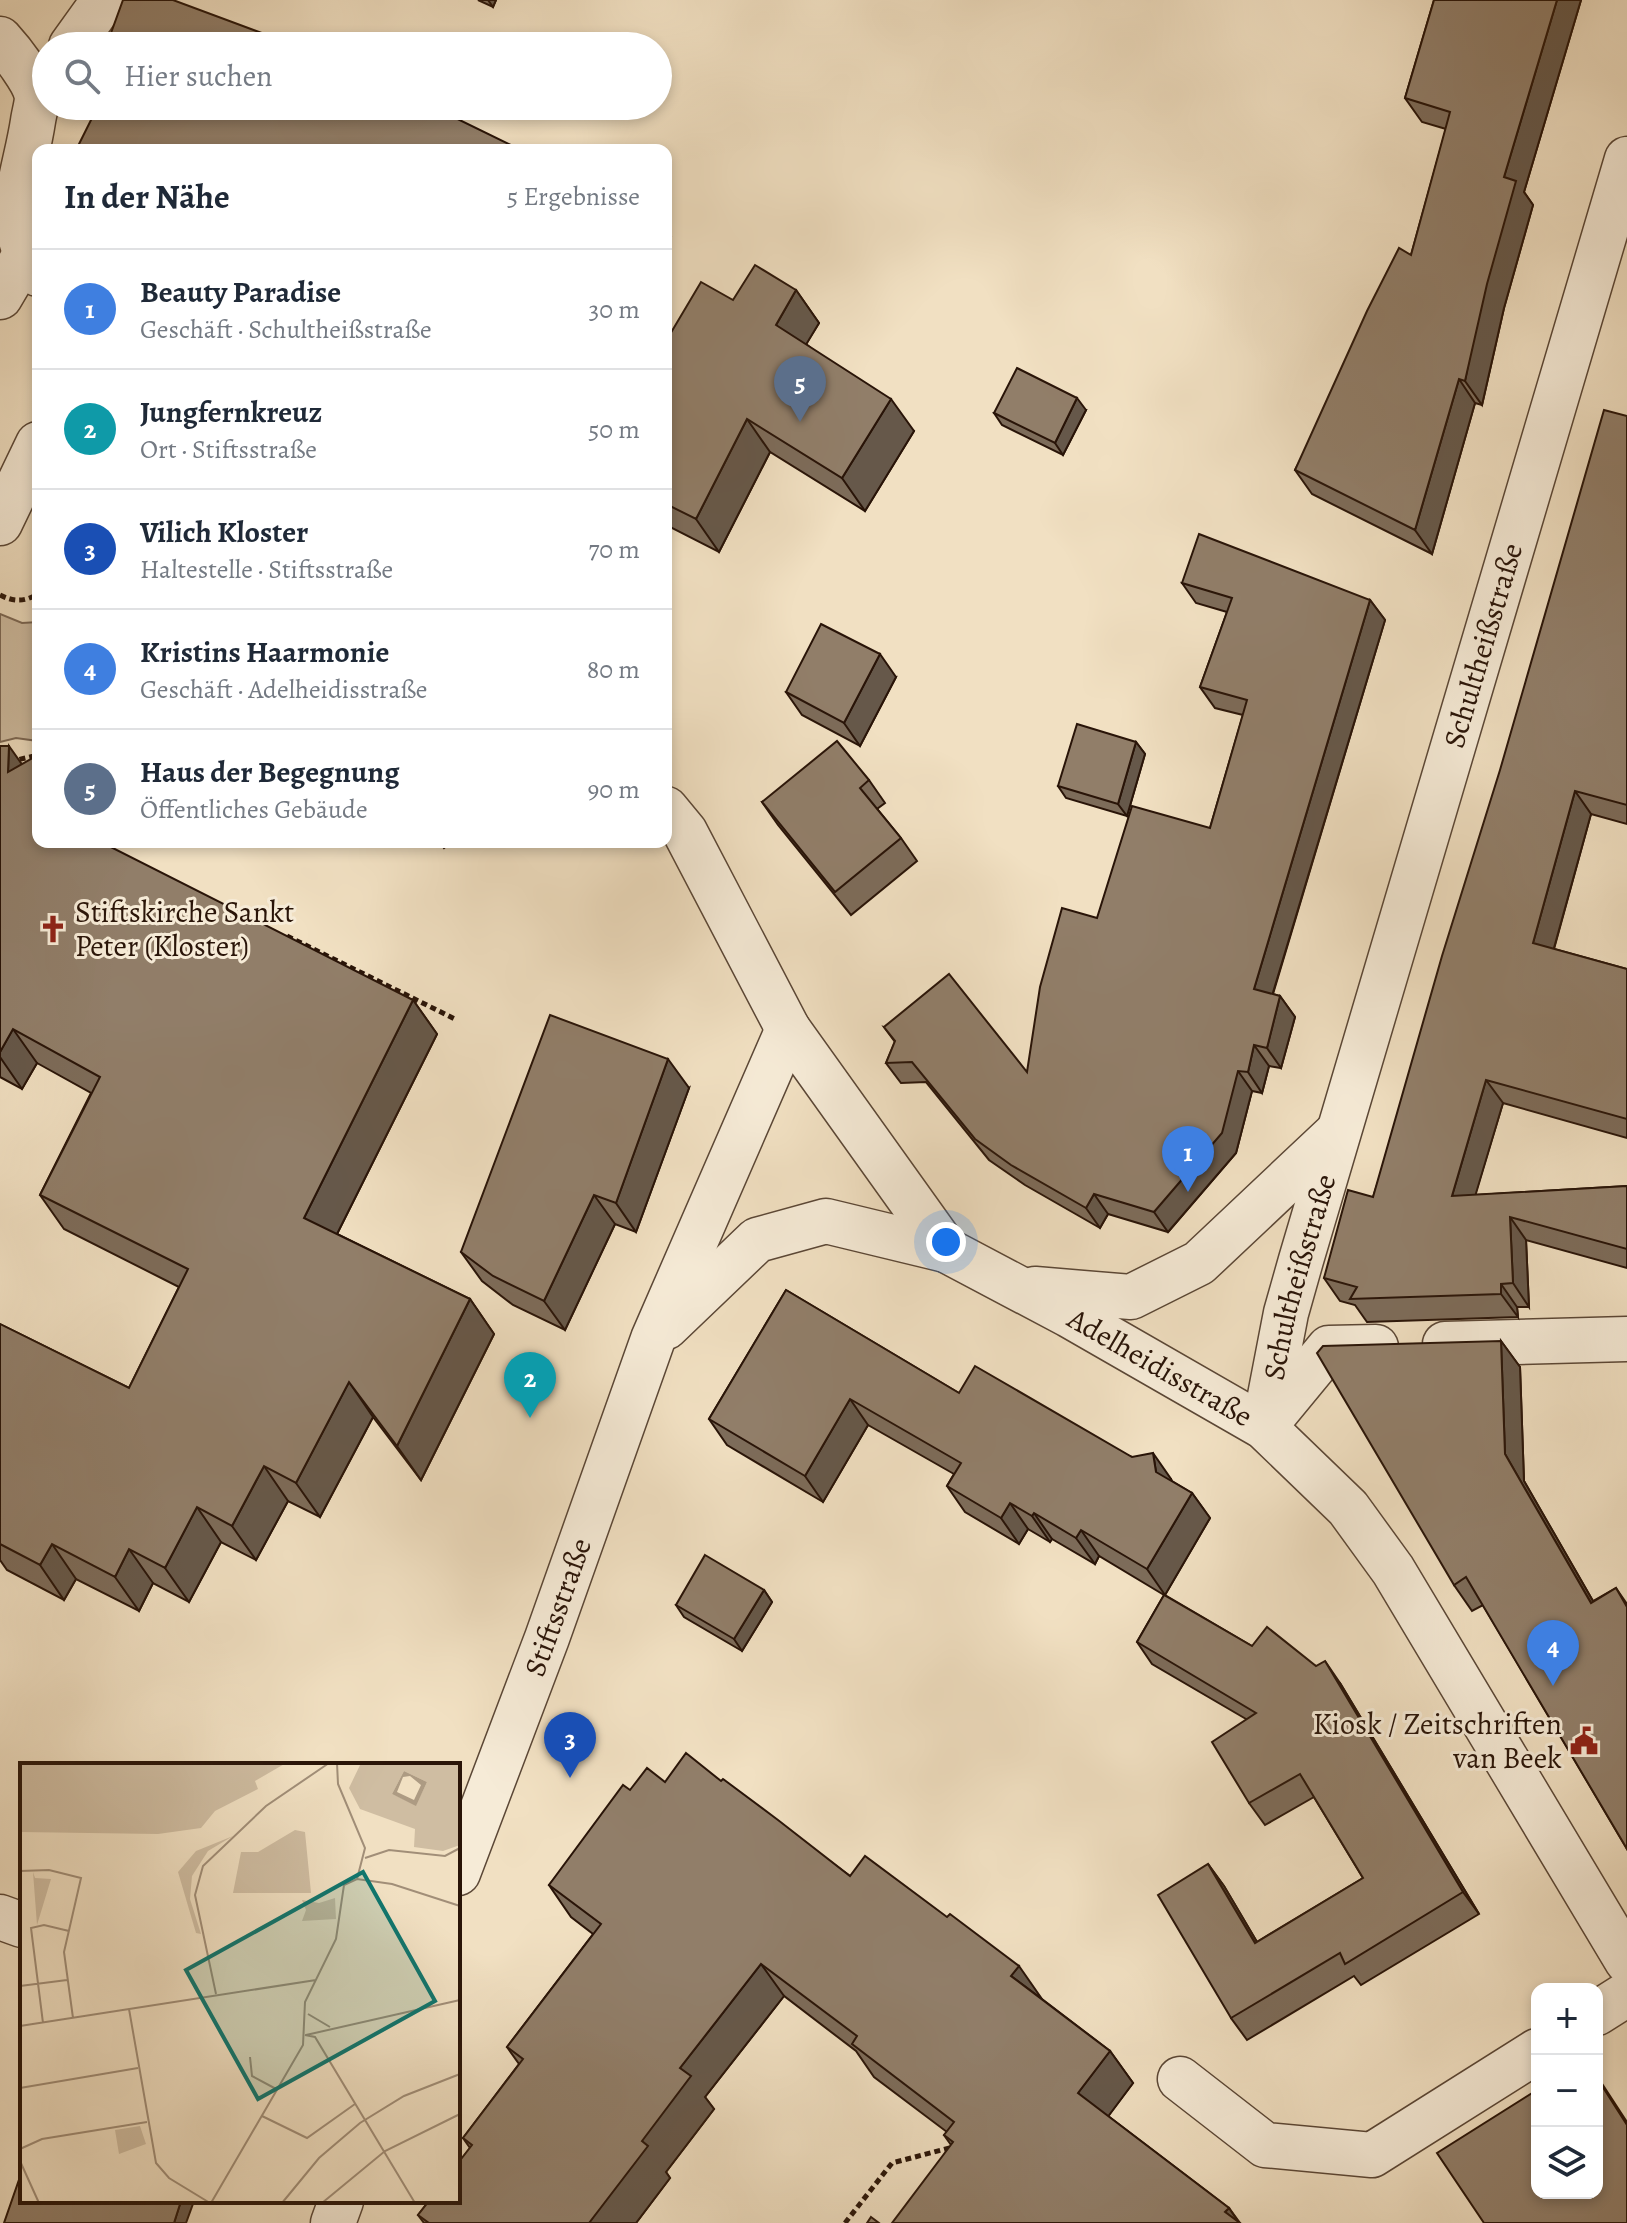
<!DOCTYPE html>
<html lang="de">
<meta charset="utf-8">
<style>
:root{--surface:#fff;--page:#f6f6f7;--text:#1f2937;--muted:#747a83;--line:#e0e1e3;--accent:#8f2418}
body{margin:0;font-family:Alegreya,serif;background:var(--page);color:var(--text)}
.controls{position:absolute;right:24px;bottom:24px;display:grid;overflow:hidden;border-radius:16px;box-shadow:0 4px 12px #0003}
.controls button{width:72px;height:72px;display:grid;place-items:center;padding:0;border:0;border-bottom:2px solid var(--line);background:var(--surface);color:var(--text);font:40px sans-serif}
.you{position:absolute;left:946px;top:1242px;width:28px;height:28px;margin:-20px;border:6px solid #fff;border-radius:50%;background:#1a73e8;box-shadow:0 0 0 12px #1a73e833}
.badge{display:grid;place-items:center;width:52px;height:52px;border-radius:50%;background:var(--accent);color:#fff;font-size:26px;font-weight:700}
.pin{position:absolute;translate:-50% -66px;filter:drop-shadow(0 2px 4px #0008)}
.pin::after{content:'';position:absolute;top:42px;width:28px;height:24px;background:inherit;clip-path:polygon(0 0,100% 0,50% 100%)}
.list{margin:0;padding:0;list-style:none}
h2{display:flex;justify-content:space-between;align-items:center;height:104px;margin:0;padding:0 32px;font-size:34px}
h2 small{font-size:26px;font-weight:400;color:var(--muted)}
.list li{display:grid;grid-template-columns:52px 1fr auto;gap:24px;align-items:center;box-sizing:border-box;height:120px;padding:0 32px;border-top:2px solid var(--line)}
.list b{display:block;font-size:30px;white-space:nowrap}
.list p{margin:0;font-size:26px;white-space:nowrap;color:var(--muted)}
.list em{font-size:26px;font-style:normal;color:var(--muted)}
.icon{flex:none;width:44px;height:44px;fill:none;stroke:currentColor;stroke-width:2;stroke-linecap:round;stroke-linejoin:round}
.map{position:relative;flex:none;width:1627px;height:2223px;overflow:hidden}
.search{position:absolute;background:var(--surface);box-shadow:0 4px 12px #0003;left:32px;top:32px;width:640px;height:88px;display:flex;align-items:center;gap:20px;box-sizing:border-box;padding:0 28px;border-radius:44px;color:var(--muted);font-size:30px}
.panel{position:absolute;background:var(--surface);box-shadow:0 4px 12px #0003;left:32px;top:144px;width:640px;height:704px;border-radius:16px}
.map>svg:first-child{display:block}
.green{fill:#cfbda2;stroke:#7c6855;stroke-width:2}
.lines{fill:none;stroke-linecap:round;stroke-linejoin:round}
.minor-casing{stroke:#5b4736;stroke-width:47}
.path{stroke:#291408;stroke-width:5;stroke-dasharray:6 4;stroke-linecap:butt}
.minor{stroke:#f6ebd7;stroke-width:44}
.wall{fill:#7d6c5a;stroke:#291408;stroke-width:2}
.shaded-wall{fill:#66584a;stroke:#291408;stroke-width:2}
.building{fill:#917e69;stroke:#291408;stroke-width:2}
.labels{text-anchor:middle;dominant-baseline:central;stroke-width:6;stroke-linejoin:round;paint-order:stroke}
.street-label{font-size:30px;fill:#291408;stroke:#f6ebd7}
.poi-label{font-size:30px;fill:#291408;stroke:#f6ebd7;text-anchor:start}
.inset-road{fill:none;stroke:#a18e78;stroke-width:2}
.view{fill:#0f766e;fill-opacity:0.15;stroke:#0f766e;stroke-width:4}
.inset-edge{fill:none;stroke:#291408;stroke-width:4}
</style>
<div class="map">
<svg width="1627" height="2223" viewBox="0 0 1627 2223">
<rect width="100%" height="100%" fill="#f1e0c2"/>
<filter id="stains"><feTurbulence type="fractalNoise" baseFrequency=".0025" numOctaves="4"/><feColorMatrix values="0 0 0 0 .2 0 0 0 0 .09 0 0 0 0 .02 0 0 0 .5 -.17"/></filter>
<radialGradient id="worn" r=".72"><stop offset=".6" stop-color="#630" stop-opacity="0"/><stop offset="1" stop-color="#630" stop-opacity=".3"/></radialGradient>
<!-- green -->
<polygon class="green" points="0,614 22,623 38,622 38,741 16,738 0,742"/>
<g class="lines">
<defs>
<g id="minor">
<path d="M0 39C11 51 35 81 37 97 37 104 34 114 33 121 24 180 0 221 38 274"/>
<polyline points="71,46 104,0"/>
<polyline points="0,297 23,258"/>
<polyline points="0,523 38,444"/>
<path id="s1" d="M666 809 685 832 788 1029 946 1250 1069 1315 1264 1427 1348 1508 1393 1570 1627 1961"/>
<polyline points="1035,1289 1131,1297 1199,1263 1338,1132"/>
<polyline points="666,1327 757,1240 826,1221 946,1250"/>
<polyline points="1445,1344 1627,1339"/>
<polyline points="1268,1422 1329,1348 1376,1347"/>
<path id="s2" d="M1264 1427 1286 1313 1301 1260 1627 159"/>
<path id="s3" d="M458 1873 547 1638 653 1339 788 1029"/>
<polyline points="0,1917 22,1925"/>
<polyline points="1597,2013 1627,1994"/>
<polyline points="1180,2079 1265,2145 1372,2155 1537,2051"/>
<polyline points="333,2223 341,2201"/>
</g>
</defs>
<!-- minor casing -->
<use href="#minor" class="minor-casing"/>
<!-- path -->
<g class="path">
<path d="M0 595C14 602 24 602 38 594"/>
<polyline points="0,764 34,756 38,757"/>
<polyline points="287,936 455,1019"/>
<polyline points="845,2223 892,2163 953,2147"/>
</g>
<!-- minor -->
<use href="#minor" class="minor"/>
</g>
<!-- wall -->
<g class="wall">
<polygon points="478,0 496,0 493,7"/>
<polygon points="1434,0 1581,0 1524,192 1533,205 1504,308 1482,405 1475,403 1432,554 1312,494 1295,470 1411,255 1446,129 1422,122 1405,98"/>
<polygon points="796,290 819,323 806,344 914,431 865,511 770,452 719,552 666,525 666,341 733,300"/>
<polygon points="1086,410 1063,455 1002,425 994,413"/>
<polygon points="1627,416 1627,824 1591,814 1554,949 1627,969 1627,1138 1503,1103 1475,1195 1627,1186 1627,1268 1526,1240 1529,1307 1517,1307 1518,1317 1367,1322 1355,1305 1340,1301 1324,1278 1373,1197"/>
<polygon points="1182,583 1370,600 1385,620 1273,994 1280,996 1295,1017 1281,1068 1269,1066 1262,1093 1252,1091 1236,1153 1168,1232 1108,1214 1100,1228 1025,1185 989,1160 926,1082 901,1083 886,1063 895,1042 884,1027 1027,1072 1097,918 1210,828 1243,715 1215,708 1200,687 1227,612 1196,603"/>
<polygon points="896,677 860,746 802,715 786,692"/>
<polygon points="1136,742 1145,754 1127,816 1066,798 1058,786"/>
<polygon points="0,746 38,842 413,1000 437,1034 337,1234 470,1299 494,1334 421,1480 373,1417 320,1517 288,1501 256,1560 221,1542 189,1602 153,1583 139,1611 76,1579 64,1600 7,1570 0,1560 0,1324 129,1388 179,1287 64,1229 40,1195 91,1093 37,1063 22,1089 0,1077"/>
<polygon points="869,780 885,803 877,809 901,838 917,861 851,915 778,825 762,802"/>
<polygon points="439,842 451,842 444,848"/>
<polygon points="689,1088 636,1232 615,1224 565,1330 513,1305 482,1281 461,1252"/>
<polygon points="786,1290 959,1393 1132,1457 1171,1479 1172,1481 1192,1493 1210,1518 1165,1595 1252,1646 1316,1666 1340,1683 1479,1914 1361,1985 1354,1976 1247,2040 1231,2018 1208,1864 1224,1886 1257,1942 1363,1878 1314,1797 1265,1825 1249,1803 1246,1719 1152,1664 1137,1642 1164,1595 1099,1556 1095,1564 1052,1539 1050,1542 1028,1529 1019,1544 965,1512 947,1486 954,1474 868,1425 823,1502 727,1445 709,1419"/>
<polygon points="1501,1341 1520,1367 1524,1481 1593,1601 1616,1588 1627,1604 1627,1849 1483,1605 1472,1611 1454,1585"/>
<polygon points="764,1590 772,1602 742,1651 684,1617 676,1605"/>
<polygon points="721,1781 850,1876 1042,1999 1110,2051 1133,2083 1108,2116 1229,2208 1240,2223 951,2145 944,2135 947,2132 874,2077 856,2051 784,1996 705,2097 714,2109 666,2172 670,2178 636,2223 424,2223 418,2215 470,2148 463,2138 519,2064 507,2047 593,1934 571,1917 549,1885 630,1790 665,1782"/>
</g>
<!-- shaded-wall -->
<g class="shaded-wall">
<polygon points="488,0 496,0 493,7"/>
<polygon points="1557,0 1581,0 1524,192 1533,205 1504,308 1482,405 1465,381 1504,177"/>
<polygon points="666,231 671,237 666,247"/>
<polygon points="796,290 819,323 798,358 776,325"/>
<polygon points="1459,379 1475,403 1432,554 1415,530"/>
<polygon points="1077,398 1086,410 1063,455 1055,443"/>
<polygon points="891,399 914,431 865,511 842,478"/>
<polygon points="747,419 770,452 719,552 696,519"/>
<polygon points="1370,600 1385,620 1268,1009 1254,989"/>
<polygon points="880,654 896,677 860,746 844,723"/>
<polygon points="1136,742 1145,754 1127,816 1118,804"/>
<polygon points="9,746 33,780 8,772"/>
<polygon points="1575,791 1591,814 1549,966 1533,943"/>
<polygon points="1280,996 1295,1017 1281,1068 1267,1048"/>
<polygon points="413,1000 437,1034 328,1252 304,1218"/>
<polygon points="13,1029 37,1063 22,1089 0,1057 0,1052"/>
<polygon points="1254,1045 1269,1066 1262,1093 1248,1072"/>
<polygon points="668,1059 689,1088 636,1232 616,1203"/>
<polygon points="1238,1071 1252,1091 1236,1153 1168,1232 1154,1212"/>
<polygon points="1486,1080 1503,1103 1468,1220 1452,1196"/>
<polygon points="1094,1194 1108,1214 1100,1228 1086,1208"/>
<polygon points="594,1195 615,1224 565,1330 544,1301"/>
<polygon points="1510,1217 1526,1240 1529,1307 1513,1283"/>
<polygon points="1501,1284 1517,1307 1518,1317 1501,1294"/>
<polygon points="470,1299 494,1334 421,1480 397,1446"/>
<polygon points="1501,1341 1520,1367 1524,1481 1609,1629 1591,1603 1505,1454"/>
<polygon points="349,1382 373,1417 320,1517 296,1483"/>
<polygon points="850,1399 868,1425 823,1502 805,1476"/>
<polygon points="1153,1453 1171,1479 1175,1497 1156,1472"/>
<polygon points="264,1466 288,1501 256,1560 232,1526"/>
<polygon points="1192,1493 1210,1518 1165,1595 1147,1569"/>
<polygon points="1010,1503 1028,1529 1019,1544 1001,1518"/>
<polygon points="197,1507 221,1542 189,1602 165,1568"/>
<polygon points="1034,1513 1052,1539 1050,1542 1032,1516"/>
<polygon points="1081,1530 1099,1556 1095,1564 1076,1538"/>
<polygon points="52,1544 76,1579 64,1600 40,1565"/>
<polygon points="129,1549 153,1583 139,1611 115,1577"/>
<polygon points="764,1590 772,1602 742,1651 734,1639"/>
<polygon points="1325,1661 1340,1683 1479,1914 1463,1892"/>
<polygon points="1208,1864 1224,1886 1270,1964 1255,1943"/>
<polygon points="761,1964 784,1996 705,2097 714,2109 666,2172 670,2178 636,2223 589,2223 642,2141 680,2068"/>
<polygon points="1019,1966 1042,1999 1011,1976"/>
<polygon points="1110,2051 1133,2083 1101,2126 1078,2093"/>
<polygon points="1597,2076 1627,2122 1627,2125 1597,2078"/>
<polygon points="181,2201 194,2201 186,2223 174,2223"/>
<polygon points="1229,2208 1239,2223 1225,2212"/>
</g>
<!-- building -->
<g class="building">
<polygon points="123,0 173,0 283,41 284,39 301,46 111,46 107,44"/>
<polygon points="1434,0 1557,0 1504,177 1516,181 1487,284 1465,381 1459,379 1415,530 1295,470 1367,311 1399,248 1411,255 1450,112 1405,98"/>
<polygon points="98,106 431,106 521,150 76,150"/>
<polygon points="755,265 796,290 776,325 891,399 842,478 747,419 696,519 666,504 666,341 701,282 733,300"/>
<polygon points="1017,368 1077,398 1055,443 994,413"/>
<polygon points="1604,410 1627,416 1627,805 1575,791 1533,943 1627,969 1627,1119 1486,1080 1452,1196 1627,1186 1627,1249 1510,1217 1513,1283 1501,1284 1501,1294 1350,1299 1357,1287 1324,1278 1348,1190 1373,1197 1442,956 1500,770"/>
<polygon points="1199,534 1370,600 1254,989 1280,996 1267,1048 1254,1045 1248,1072 1238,1071 1222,1133 1154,1212 1094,1194 1086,1208 1011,1165 975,1139 912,1062 886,1063 895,1041 884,1027 949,974 1027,1072 1040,987 1062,908 1097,918 1132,806 1210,828 1247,700 1200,687 1232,598 1182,583"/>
<polygon points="821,624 880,654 844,723 786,692"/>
<polygon points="1077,724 1136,742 1118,804 1058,786"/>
<polygon points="837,741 869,780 860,788 901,838 835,892 762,802"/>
<polygon points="0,746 9,746 8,772 38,755 38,842 101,842 413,1000 304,1218 470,1299 397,1446 349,1382 296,1483 264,1466 232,1526 197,1507 165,1568 129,1549 115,1577 52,1544 40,1565 0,1544 0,1324 129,1388 188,1269 40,1195 100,1077 13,1029 0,1052"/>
<polygon points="550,1015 668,1059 616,1203 594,1195 544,1301 493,1276 461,1252"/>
<polygon points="786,1290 959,1393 975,1366 1132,1457 1153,1453 1156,1472 1192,1493 1147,1569 1081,1530 1076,1538 1034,1513 1032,1516 1010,1503 1001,1518 947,1486 961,1463 850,1399 805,1476 709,1419"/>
<polygon points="1501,1341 1505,1454 1591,1603 1616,1588 1627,1607 1627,1849 1466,1577 1454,1585 1317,1353 1323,1346"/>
<polygon points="705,1555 764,1590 734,1639 676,1605"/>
<polygon points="1164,1595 1252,1646 1267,1627 1316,1666 1325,1661 1463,1892 1345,1964 1340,1953 1231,2018 1158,1895 1208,1864 1255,1943 1363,1878 1300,1774 1249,1803 1212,1742 1256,1713 1137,1642"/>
<polygon points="686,1753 721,1781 723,1779 778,1820 850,1876 865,1856 947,1917 950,1914 1019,1966 1011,1976 1110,2051 1078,2093 1229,2208 1225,2212 1240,2223 892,2223 953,2142 944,2135 954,2122 852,2044 857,2036 761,1964 680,2068 691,2076 642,2141 648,2146 589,2223 429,2223 418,2215 429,2201 458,2201 458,2163 472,2145 463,2138 523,2059 507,2047 601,1924 549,1885 623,1785 630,1790 647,1768 665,1782"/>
<polygon points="1597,2078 1627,2125 1627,2223 1484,2223 1437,2153 1537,2090 1537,2193 1597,2193"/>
<polygon points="22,2171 22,2201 181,2201 174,2223 4,2223"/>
<polygon points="871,2217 879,2223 867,2223"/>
</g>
<!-- icons -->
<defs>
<symbol id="church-bare" viewBox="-9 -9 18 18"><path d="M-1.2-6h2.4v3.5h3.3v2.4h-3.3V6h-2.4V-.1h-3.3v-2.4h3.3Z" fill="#8f2418" stroke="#f6ebd7" stroke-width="2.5" paint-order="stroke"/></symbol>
<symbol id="civic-bare" viewBox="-9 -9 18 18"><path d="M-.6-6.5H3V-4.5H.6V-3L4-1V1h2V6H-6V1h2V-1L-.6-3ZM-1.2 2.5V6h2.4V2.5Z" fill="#8f2418" stroke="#f6ebd7" stroke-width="2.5" paint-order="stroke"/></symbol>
</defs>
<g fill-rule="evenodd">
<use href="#church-bare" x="33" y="909" width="40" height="40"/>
<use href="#civic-bare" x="1564" y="1721" width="40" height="40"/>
</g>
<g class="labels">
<!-- street labels -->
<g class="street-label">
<text stroke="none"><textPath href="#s2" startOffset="812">Schultheißstraße</textPath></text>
<text stroke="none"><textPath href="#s2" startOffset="154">Schultheißstraße</textPath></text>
<text stroke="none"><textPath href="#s1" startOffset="768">Adelheidisstraße</textPath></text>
<text stroke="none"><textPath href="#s3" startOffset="284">Stiftsstraße</textPath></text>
</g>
<!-- poi labels -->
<g class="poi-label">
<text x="75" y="912">Stiftskirche Sankt<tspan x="75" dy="34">Peter (Kloster)</tspan></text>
<text x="1562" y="1724" text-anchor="end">Kiosk / Zeitschriften<tspan x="1562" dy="34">van Beek</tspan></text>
</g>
</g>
<!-- overview -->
<g transform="translate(20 1763)">
<rect width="440" height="440" fill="#f1e0c2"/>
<path d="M0 0H266L235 18 238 26 195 48 181 65 138 71 0 69ZM341 0H440V82L423 88 394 84 395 66 340 46 329 25ZM384 8 407 19 396 42 372 31ZM275 67 285 69 291 130H213L221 89H238ZM213 73 188 88 172 113 170 136 181 171 176 170 158 109 176 88ZM13 109 15 115 31 116 17 162ZM315 135 316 156 282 158 286 147 282 137 299 140ZM120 363 126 381 99 391 95 367Z" fill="#cfbda2" fill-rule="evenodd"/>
<path d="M384 8 407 19 396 43 372 31ZM390 13 401 22 394 37 377 29 383 14Z" fill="#ad9b83" fill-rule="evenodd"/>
<path class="inset-road" d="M317 0 318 21 345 85 337 116M345 95 369 87 425 93 440 85M0 108 29 107 61 115 44 189 53 255M0 223 47 217M196 231 175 132 183 103 246 43 309 0M109 246 136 400 149 415 190 440M288 251 310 264M23 260 11 165 24 162 49 168M0 263 296 217M285 272 295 274 395 440M286 272 440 237M230 294 232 313 258 327M0 325 118 305M242 353 287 375 335 341M0 386 22 376 127 359M0 398 19 440M191 440 283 282 285 239 316 176 324 122 337 116 372 121 440 143M262 440 299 395 340 360 384 333 440 311M302 440 365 388 440 351"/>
<path class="view" d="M343 109 415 238 238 336 166 207Z"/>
<rect width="440" height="440" class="inset-edge"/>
</g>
<rect width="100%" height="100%" filter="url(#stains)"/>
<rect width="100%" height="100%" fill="url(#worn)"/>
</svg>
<div class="controls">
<button>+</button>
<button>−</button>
<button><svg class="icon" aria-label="layers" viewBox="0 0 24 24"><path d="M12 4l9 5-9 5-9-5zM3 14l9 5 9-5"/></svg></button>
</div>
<div class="you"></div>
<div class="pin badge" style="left:1188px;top:1192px;background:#3f7fe0">1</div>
<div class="pin badge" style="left:530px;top:1418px;background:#0f9aa8">2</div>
<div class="pin badge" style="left:570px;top:1778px;background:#1a4fb4">3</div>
<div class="pin badge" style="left:1553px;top:1686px;background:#3f7fe0">4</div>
<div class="pin badge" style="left:800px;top:422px;background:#5c6f8a">5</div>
<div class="search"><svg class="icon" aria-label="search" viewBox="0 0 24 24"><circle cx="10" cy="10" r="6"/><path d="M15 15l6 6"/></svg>Hier suchen</div>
<section class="panel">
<h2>In der Nähe<small>5 Ergebnisse</small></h2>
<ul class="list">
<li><span class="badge" style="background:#3f7fe0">1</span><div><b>Beauty Paradise</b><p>Geschäft · Schultheißstraße</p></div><em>30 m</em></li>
<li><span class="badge" style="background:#0f9aa8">2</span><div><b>Jungfernkreuz</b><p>Ort · Stiftsstraße</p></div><em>50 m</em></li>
<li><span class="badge" style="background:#1a4fb4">3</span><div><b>Vilich Kloster</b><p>Haltestelle · Stiftsstraße</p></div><em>70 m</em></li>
<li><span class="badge" style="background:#3f7fe0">4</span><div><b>Kristins Haarmonie</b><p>Geschäft · Adelheidisstraße</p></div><em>80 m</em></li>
<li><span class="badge" style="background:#5c6f8a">5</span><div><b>Haus der Begegnung</b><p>Öffentliches Gebäude</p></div><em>90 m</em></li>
</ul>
</section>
</div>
